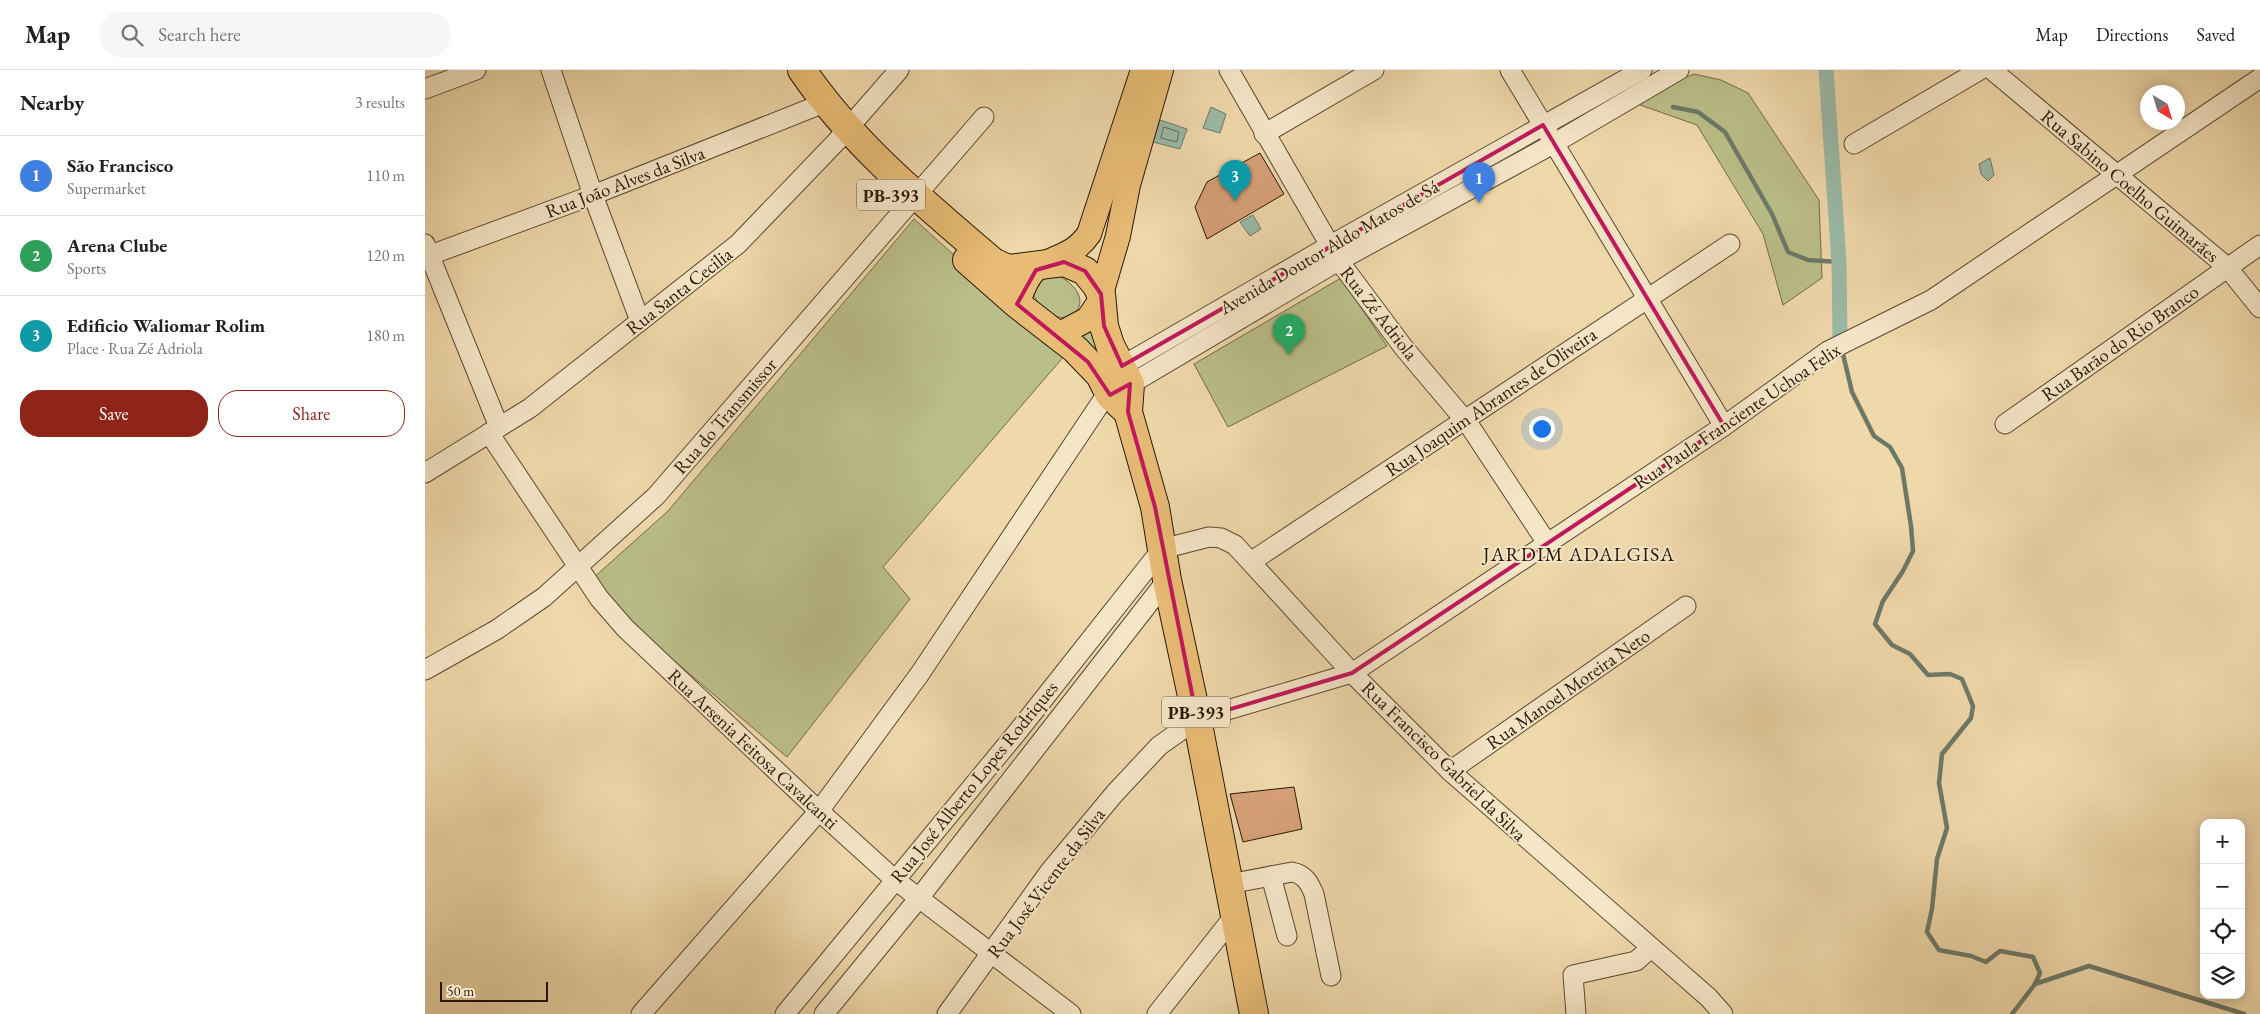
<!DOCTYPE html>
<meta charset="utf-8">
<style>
:root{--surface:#fff;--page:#f6f6f6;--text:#202124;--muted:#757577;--line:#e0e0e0;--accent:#8f2418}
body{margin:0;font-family:"EB Garamond",serif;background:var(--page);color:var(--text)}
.controls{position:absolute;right:15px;bottom:15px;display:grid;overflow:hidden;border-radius:10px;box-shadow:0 2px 12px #0003}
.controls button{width:45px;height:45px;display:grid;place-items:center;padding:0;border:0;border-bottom:1px solid var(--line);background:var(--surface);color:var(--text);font:25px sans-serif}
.compass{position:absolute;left:1715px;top:15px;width:45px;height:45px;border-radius:50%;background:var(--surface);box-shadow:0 2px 12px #0003;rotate:142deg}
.scale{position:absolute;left:15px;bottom:12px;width:108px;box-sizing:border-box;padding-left:5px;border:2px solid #291807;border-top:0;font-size:14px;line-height:18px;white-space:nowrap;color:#291807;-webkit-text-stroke:4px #f5e6c8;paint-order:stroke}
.you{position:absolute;left:1116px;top:358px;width:18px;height:18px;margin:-12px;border:4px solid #fff;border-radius:50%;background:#1a73e8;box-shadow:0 0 0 8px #1a73e833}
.badge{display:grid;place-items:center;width:32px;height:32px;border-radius:50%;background:var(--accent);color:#fff;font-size:16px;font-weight:700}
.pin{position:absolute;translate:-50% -41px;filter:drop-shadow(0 1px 2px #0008)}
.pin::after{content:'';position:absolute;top:26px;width:18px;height:15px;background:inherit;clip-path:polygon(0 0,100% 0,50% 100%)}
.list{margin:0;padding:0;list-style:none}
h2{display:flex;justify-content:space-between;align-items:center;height:65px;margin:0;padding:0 20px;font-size:21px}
h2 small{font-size:16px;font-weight:400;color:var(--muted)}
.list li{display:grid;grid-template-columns:32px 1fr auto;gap:15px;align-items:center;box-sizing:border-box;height:80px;padding:0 20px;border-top:1px solid var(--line)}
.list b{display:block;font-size:19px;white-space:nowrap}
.list p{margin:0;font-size:16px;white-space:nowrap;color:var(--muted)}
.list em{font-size:16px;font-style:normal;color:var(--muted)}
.actions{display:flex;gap:10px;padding:15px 20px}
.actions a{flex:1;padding:11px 0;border:1px solid var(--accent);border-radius:20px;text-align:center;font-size:18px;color:var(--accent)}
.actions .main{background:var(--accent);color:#fff}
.icon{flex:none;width:28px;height:28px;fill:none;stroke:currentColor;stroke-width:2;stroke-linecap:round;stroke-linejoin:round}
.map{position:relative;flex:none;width:1835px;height:944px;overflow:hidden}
header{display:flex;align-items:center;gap:30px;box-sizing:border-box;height:70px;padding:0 25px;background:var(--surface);border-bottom:1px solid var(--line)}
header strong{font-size:24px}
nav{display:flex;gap:28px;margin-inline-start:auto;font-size:18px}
.search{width:350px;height:45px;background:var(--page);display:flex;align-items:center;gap:12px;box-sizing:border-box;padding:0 18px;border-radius:20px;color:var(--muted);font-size:19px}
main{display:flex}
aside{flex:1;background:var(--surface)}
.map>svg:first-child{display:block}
.green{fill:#babe88;stroke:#726b48}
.water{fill:#9abaa8;stroke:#6d7968}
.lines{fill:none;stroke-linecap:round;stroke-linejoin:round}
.shore{stroke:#626958;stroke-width:1}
.stream{stroke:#6d7968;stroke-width:4.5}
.canal{stroke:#9abaa8;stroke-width:15}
.building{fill:#d7a079;stroke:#291807}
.minor-casing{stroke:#5a4830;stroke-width:21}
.major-casing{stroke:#291807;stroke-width:26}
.highway-casing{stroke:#291807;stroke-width:30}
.minor{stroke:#f5e6c8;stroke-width:19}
.major{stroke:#e8bc75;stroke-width:24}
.highway{stroke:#e8bc75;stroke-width:28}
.marked{fill:none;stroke:#c2185b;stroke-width:4;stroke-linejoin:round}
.labels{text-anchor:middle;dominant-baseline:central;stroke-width:4;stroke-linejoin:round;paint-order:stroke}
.shield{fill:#f5e6c8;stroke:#665641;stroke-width:1}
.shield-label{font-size:18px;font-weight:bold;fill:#291807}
.street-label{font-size:19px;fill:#291807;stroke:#f5e6c8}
.neighbourhood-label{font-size:20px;letter-spacing:1px;fill:#291807;stroke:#f5e6c8}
</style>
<header>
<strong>Map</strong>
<div class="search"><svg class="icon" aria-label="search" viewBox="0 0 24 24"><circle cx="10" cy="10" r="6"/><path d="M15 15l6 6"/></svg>Search here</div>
<nav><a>Map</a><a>Directions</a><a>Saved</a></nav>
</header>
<main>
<aside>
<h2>Nearby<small>3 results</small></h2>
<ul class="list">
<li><span class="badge" style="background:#3f7fe0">1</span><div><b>São Francisco</b><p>Supermarket</p></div><em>110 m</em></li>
<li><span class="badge" style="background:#2e9e5b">2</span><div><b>Arena Clube</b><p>Sports</p></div><em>120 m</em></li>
<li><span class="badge" style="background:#0f9aa8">3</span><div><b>Edificio Waliomar Rolim</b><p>Place · Rua Zé Adriola</p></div><em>180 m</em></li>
</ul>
<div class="actions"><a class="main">Save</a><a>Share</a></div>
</aside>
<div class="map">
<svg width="1835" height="944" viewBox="0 0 1835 944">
<rect width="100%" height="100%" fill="#efd8aa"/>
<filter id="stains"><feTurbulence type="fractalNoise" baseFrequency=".004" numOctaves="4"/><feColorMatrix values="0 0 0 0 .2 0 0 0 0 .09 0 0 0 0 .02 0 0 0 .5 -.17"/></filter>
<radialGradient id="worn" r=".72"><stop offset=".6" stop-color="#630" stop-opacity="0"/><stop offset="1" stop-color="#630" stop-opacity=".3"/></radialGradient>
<!-- green -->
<g class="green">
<polygon points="1269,4 1296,10 1323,23 1394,130 1397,208 1358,235 1338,164 1272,55 1201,30"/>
<polygon points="489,149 640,285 458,497 485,529 362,687 179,531 166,510 243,441"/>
<path d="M630 204C683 229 639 270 613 232 607 224 606 219 609 211Z"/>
<polygon points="916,208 962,276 803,357 769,294"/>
<polygon points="669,252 688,304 649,266"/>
</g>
<!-- water -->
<g class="water">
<polygon points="786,37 801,44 795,63 778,58"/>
<polygon points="735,50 762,59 755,79 728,72"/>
<polygon points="1565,88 1569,105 1563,111 1556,104 1554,94"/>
<polygon points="828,145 836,159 825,166 815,152"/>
</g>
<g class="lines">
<!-- shore -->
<polygon class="shore" points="739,57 754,62 752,72 736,68"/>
<!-- stream -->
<g class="stream">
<polyline points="1248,37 1273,42 1300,62 1347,144 1363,182 1383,190 1414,192"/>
<polyline points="1417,280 1427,322 1449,366 1465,377 1477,398 1486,456 1488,481 1478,501 1458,531 1450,554 1467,575 1485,584 1503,605 1525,604 1537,609 1548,636 1546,648 1517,684 1514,713 1522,758 1512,789 1507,839 1502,862 1514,880 1546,886 1561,892 1575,881 1608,887 1615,903 1610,914"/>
<polyline points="1587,944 1610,914 1664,896 1819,944"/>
</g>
<!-- canal -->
<polyline class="canal" points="1401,0 1414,192 1415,266"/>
</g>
<!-- building -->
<g class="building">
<polygon points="835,83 859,124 782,169 770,137 782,112"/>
<polygon points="869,717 877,759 818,772 805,724"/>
</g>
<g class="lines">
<defs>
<g id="minor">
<polyline points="126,0 168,125 215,251"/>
<polyline points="804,0 914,191 979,278 1044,355 1122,473"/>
<polyline points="1085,0 1299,356"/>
<polyline points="1567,0 1802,197 1835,238"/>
<polyline points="0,19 51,0"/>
<polyline points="839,64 949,0"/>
<polyline points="1429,74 1555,0"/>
<polyline points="0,174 74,357"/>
<polyline points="0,187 168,125 399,33"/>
<polyline points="697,296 904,176 1217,0"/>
<polyline points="1580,354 1835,175"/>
<polyline points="64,363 174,528 200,558 394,741 469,809 646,944"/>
<polyline points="0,403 105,338 313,174 412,71 474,0"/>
<polyline points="827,491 1305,174"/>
<polyline points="0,600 71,560 119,527 231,426 559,47"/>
<polyline points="1025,701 1261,536"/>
<polyline points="846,806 862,866"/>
<path d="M804 814 867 802C879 804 884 812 889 824L906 906"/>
<polyline points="216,944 394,741 494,605 677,331 908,194 1128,74 1254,0"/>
<polyline points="360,944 594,660 737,479 784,467 796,468 810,475 927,603 1025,701 1284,928 1298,944"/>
<polyline points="399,944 494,828 742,510"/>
<polyline points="522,944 625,801 690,723 734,676 772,649 927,603 1299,356 1403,281 1506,230 1835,8"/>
<polyline points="732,944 810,845"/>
<polyline points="1151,944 1148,905 1211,891 1226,878"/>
</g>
<g id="major">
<path d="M592 234C597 222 601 207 611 199 631 185 648 187 664 164L718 0"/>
<polyline points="633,265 663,249 673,234 693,166 703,115 736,0"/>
</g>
<g id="highway">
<path d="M377 0C428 75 499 133 568 192L583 199 639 192 660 201 672 216 676 224 679 256 685 275 705 314 703 342 730 437 742 510 772 649 829 944"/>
<polyline points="542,190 592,234 650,279 675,305 685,325 703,342"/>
</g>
</defs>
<!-- minor casing -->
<use href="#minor" class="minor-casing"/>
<!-- major casing -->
<use href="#major" class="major-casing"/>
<!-- highway casing -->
<use href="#highway" class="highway-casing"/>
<!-- minor -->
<use href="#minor" class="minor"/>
<!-- major -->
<use href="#major" class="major"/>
<!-- highway -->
<use href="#highway" class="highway"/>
</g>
<!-- marked area -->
<path class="marked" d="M1118 55 1299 356 927 603 772 649 730 437 703 342 705 314 685 325 663 292 592 234 611 200 639 192 660 201 676 224 679 256 697 296Z"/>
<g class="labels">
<!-- shield labels -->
<g class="shield">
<rect x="432" y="109.5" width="68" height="31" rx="4"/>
<rect x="737" y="626.5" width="68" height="31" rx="4"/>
</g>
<g class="shield-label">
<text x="466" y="125">PB-393</text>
<text x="771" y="642">PB-393</text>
</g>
<!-- street labels -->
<g class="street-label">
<text transform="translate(200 112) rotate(-21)">Rua João Alves da Silva</text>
<text transform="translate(1705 116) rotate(40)">Rua Sabino Coelho Guimarães</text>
<text transform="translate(904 177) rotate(-30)">Avenida Doutor Aldo Matos de Sá</text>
<text transform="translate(254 221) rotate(-38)">Rua Santa Cecilia</text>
<text transform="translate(954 243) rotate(52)">Rua Zé Adriola</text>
<text transform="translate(1695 273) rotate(-35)">Rua Barāo do Rio Branco</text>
<text transform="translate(1066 332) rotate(-34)">Rua Joaquim Abrantes de Oliveira</text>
<text transform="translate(300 346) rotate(-49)">Rua do Transmissor</text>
<text transform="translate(1312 346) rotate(-34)">Rua Paula Franciente Uchoa Felix</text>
<text transform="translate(1143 619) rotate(-35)">Rua Manoel Moreira Neto</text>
<text transform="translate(328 679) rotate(43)">Rua Arsenia Feitosa Cavalcanti</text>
<text transform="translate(1019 691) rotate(44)">Rua Francisco Gabriel da Silva</text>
<text transform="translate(549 712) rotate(-51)">Rua José Alberto Lopes Rodriques</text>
<text transform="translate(621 813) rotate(-53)">Rua José Vicente da Silva</text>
</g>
<!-- neighbourhood labels -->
<g class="neighbourhood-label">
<text x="1154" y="484">JARDIM ADALGISA</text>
</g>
</g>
<rect width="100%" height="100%" filter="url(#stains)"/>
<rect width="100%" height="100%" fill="url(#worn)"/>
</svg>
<div class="controls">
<button>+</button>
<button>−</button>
<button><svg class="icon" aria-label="locate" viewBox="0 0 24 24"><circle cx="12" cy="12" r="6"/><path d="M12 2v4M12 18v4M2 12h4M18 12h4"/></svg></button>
<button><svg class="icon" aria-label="layers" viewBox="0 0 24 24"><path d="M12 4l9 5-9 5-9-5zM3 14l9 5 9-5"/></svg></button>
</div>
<svg class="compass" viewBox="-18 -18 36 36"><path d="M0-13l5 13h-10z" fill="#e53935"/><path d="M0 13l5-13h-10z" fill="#757577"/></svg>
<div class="scale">50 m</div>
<div class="you"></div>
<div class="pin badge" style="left:1054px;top:133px;background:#3f7fe0">1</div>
<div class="pin badge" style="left:864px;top:285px;background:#2e9e5b">2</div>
<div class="pin badge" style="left:810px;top:131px;background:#0f9aa8">3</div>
</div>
</main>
